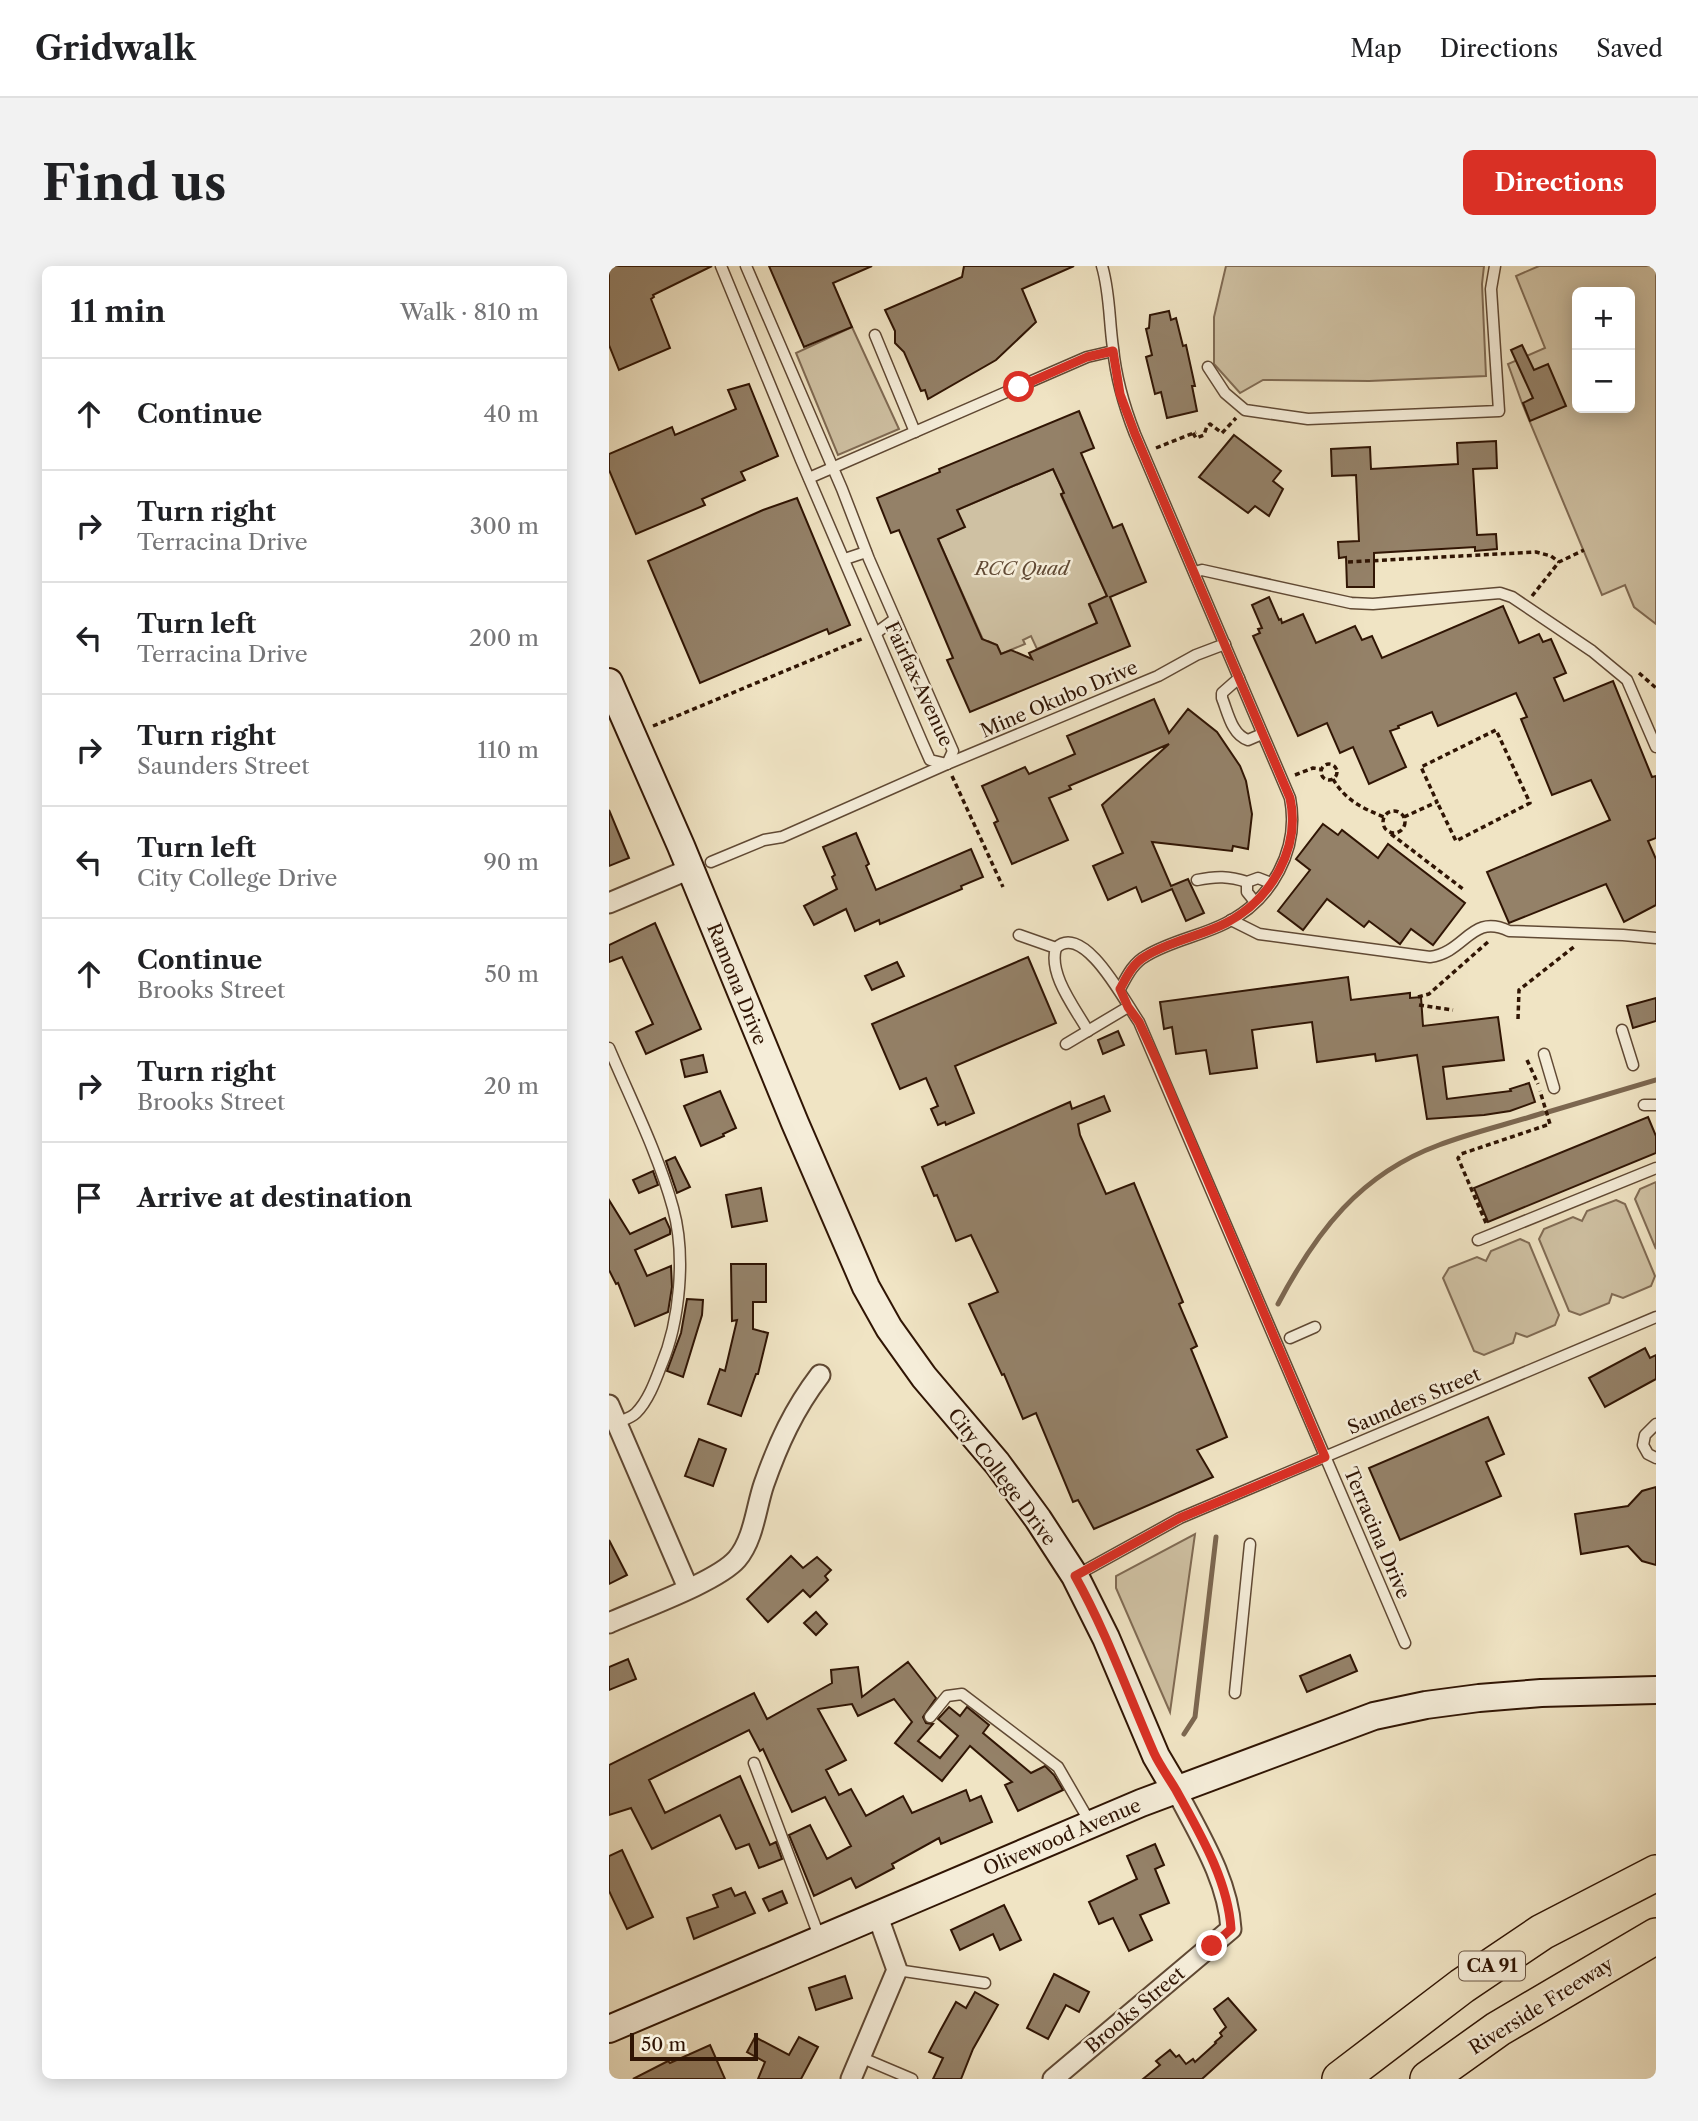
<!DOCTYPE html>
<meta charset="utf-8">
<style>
:root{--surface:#fff;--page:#f2f2f2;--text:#202124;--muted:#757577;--line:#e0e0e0;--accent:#d93025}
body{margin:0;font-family:"Libre Caslon Text",serif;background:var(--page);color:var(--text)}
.controls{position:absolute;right:21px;top:21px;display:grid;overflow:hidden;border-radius:10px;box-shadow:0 4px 18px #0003}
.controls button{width:63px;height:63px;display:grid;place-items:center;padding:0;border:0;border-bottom:2px solid var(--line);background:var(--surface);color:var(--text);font:35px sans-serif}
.scale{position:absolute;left:21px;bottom:18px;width:128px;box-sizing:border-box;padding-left:7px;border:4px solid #301504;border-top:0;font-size:19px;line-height:24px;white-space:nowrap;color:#301504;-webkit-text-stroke:5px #f5edd9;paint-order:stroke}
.stop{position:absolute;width:21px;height:21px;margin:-16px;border:5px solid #d93025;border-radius:50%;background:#fff}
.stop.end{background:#d93025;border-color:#fff;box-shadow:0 2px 7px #0008}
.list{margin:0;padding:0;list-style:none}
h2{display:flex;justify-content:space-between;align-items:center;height:91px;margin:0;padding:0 28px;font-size:30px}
h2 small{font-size:23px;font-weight:400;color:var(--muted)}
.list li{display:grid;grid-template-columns:46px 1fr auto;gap:21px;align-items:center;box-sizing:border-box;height:112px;padding:0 28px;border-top:2px solid var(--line)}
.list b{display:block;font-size:26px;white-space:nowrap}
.list p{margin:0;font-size:23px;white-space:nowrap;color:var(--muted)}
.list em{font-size:23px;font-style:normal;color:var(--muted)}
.icon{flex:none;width:38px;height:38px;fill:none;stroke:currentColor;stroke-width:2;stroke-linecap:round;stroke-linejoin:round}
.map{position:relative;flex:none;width:1047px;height:1813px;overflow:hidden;border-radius:10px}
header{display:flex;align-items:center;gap:42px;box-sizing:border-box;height:98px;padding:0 35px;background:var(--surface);border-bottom:2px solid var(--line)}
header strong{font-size:33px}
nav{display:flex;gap:38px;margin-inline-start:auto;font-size:24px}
.intro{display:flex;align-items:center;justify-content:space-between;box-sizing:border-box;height:168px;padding:0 42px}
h1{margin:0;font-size:49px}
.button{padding:18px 32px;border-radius:10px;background:var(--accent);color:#fff;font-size:24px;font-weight:700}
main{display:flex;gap:42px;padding:0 42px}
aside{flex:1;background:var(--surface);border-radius:10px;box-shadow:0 4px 18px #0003}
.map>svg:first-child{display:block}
.green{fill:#cfc1a3;stroke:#806b54;stroke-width:2;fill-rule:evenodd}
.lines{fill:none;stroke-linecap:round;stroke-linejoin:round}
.stream{stroke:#7c6750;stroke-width:5}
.building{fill:#948168;stroke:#301504;stroke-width:2;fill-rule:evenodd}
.lane-casing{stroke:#604934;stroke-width:13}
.street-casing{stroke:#604934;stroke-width:23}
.secondary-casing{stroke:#301504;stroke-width:30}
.highway-casing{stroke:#301504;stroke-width:38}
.path{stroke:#301504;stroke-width:3.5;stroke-dasharray:5 3.5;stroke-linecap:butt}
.lane{stroke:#f5edd9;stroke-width:10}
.street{stroke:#f5edd9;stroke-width:19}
.secondary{stroke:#f5edd9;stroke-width:26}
.highway{stroke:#f0e4c4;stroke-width:35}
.route{stroke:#d93025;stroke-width:9}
.labels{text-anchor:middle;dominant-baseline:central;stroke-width:5;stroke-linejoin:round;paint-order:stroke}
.shield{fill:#f5edd9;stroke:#6b5644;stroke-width:2}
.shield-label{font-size:18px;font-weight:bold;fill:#301504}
.park-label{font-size:19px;font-style:italic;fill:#604934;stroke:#f5edd9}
.street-label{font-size:19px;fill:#301504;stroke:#f5edd9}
</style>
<header>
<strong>Gridwalk</strong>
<nav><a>Map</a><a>Directions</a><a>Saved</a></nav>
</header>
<div class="intro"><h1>Find us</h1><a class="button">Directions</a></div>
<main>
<aside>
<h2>11 min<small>Walk · 810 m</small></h2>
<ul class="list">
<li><svg class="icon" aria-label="ahead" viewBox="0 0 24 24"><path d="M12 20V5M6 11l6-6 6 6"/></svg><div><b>Continue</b></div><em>40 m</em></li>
<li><svg class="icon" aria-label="right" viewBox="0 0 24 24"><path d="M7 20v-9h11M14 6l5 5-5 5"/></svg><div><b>Turn right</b><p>Terracina Drive</p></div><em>300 m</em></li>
<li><svg class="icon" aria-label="left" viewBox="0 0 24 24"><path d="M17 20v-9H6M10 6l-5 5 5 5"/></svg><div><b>Turn left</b><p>Terracina Drive</p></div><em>200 m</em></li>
<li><svg class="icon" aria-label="right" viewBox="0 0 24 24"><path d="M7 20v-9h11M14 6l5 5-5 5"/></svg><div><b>Turn right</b><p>Saunders Street</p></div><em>110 m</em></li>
<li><svg class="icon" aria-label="left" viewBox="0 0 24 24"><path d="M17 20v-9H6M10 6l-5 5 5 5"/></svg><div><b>Turn left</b><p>City College Drive</p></div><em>90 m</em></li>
<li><svg class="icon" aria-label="ahead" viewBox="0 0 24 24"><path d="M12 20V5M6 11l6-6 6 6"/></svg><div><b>Continue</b><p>Brooks Street</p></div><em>50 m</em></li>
<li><svg class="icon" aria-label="right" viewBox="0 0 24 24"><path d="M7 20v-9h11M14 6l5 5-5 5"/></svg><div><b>Turn right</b><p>Brooks Street</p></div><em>20 m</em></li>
<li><svg class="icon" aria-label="arrive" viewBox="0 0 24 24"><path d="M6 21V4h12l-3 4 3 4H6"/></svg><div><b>Arrive at destination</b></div></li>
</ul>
</aside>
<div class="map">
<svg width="1047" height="1813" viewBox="0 0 1047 1813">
<rect width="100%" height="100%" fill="#f0e4c4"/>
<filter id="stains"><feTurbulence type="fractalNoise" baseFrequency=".00286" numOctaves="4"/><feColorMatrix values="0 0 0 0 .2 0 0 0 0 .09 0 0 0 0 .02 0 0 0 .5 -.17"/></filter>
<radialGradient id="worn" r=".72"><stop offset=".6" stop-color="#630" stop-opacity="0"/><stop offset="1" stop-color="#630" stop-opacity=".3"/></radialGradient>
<!-- green -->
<g class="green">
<polygon points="617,0 875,0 873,18 877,110 760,115 654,114 631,127 605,98 605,51"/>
<path d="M930 0H1047V358L1025 341 1016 319 993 329 913 137 899 98 936 82 907 10ZM968 26H1021V142H968Z"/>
<polygon points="243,61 290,163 229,189 187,87"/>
<polygon points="444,203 455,227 452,229 498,330 480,339 488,357 428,383 422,370 414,374 416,378 392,388 388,379 379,375 375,376 329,273 355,261 348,244"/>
<polygon points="1047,916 1047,983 1026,933 1031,923"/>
<polygon points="1007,934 1016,938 1046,1010 1042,1020 1014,1032 1003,1028 1000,1037 971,1049 960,1045 930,973 935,963 964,951 973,955 978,945"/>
<polygon points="911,973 920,977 950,1049 946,1059 918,1071 907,1067 904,1077 875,1089 865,1085 834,1012 840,1002 868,991 877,995 882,985"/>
<polygon points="586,1268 561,1446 507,1322 507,1310"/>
</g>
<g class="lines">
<!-- stream -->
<g class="stream">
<polyline points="939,846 1047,814"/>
<path d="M669 1038C707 966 751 908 830 879 864 866 900 858 934 847"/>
<polyline points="575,1468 586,1451 607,1271"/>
</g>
</g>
<!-- building -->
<g class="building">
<polygon points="0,0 103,0 44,29 45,31 42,33 61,82 10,104 0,79"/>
<polygon points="160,0 263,0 224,17 243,61 195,81"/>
<polygon points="355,0 465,0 413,23 427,56 387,94 319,133 316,124 312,125 295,86 286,77 286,65 276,44 353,11"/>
<polygon points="560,45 562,54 567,52 574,80 577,79 586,120 583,120 588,145 558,152 552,126 546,128 537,91 543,89 537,63 540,62 541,49"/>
<polygon points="913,79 925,104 939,98 957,140 921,155 914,137 924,132 902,84"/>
<polygon points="140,118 169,190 132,206 136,214 93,233 96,239 27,268 0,204 0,188 63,161 66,169 127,143 119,124"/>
<path d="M470 145 485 182 472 187 504 262 513 258 537 316 501 331 521 380 361 446 338 394 344 392 290 264 282 267 268 232 331 206 330 203ZM444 203 455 227 452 228 498 330 480 338 488 357 420 387 423 393 402 384 392 388 388 379 373 373 329 273 356 261 348 244Z"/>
<polygon points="625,169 672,205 664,215 674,223 660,250 646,240 639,247 590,211"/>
<polygon points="887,175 888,202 864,203 868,269 887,268 888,283 866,285 866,281 765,287 765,321 738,321 737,291 730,292 729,276 750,275 747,209 723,210 722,183 761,181 762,203 849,198 848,177"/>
<polygon points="188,232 241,359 220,368 218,363 91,417 39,295 154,244"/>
<polygon points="660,331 670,354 672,353 673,357 694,348 707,377 746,360 753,374 763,370 773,392 894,340 910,377 930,368 934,376 942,373 957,407 945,412 955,435 1004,415 1043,511 1047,510 1047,572 1039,575 1047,593 1047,639 1015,656 997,618 900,657 878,606 1001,554 982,514 943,529 912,453 918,451 907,427 829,460 823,446 789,460 790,462 781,465 797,501 760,518 744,481 731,487 718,457 689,470 644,370 651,367 649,363 653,362 643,339"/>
<polygon points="545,433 560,467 579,443 608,466 631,500 637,515 643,548 639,583 624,580 623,585 543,576 562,620 579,613 595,647 577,655 563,623 533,636 527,621 499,634 484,600 514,587 493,539 560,478 460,520 462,523 440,532 459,574 403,598 385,557 389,555 373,520 416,501 420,508 466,488 458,470"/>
<polygon points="0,544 20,592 0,600"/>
<polygon points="714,558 729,569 733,564 769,592 779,578 856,637 824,679 802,663 791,678 760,655 755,661 718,633 694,664 669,645 701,604 687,593"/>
<polygon points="247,567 260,598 257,600 267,624 362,583 374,611 352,620 353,623 271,658 270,654 246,665 237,643 205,659 195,640 228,623 223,611 226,609 214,581"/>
<polygon points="46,657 92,763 37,788 27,766 44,758 13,691 0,696 0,679"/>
<polygon points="419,691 447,757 346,800 365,847 337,859 336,856 329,859 322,843 329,840 317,812 291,823 263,758"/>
<polygon points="288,696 295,710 263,724 256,710"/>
<polygon points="739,711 742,734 801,727 801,732 812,731 814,760 889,751 895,794 834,801 838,833 902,825 901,823 920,817 926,836 901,845 875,849 818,853 808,789 767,795 766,788 708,796 703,756 643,764 648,802 601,808 597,784 567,788 563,761 555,763 551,736"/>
<polygon points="1047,732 1047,755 1024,762 1018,740"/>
<polygon points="509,765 515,779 494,788 489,774"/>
<polygon points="94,789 98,806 76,811 72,794"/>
<polygon points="111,825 127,862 114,868 115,870 92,880 75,840"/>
<polygon points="495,830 501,845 469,858 471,869 497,928 525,917 574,1036 570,1038 588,1080 582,1083 618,1171 588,1184 604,1211 485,1263 469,1234 464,1236 427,1147 414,1153 395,1108 393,1109 360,1038 389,1026 362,969 347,975 328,929 325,930 313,901 461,836 463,843"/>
<polygon points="1039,851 1047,870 1047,887 879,956 865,922"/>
<polygon points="66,891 81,921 68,927 57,895"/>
<polygon points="44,905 49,919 30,927 24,914"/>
<polygon points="152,922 158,955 123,961 117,929"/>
<polygon points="0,934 21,968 56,952 61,963 61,968 26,984 38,1010 62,1000 63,1021 59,1046 26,1060 9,1017 7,1018 0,1004"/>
<polygon points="122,998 157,998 157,1036 144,1036 144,1063 159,1067 149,1108 147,1108 132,1150 99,1138 111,1103 116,1105 128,1054 123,1055"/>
<polygon points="78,1033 94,1034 93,1049 74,1111 58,1105 72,1067"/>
<polygon points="1036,1082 1041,1092 1047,1089 1047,1113 996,1141 980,1112"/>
<polygon points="879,1151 895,1188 877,1196 892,1230 791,1274 760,1202"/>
<polygon points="90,1173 117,1183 104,1220 76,1210"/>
<polygon points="1047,1221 1047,1299 1033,1295 1019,1280 972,1288 966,1248 1019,1240 1033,1225"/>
<polygon points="0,1274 18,1309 0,1318"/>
<polygon points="182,1290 194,1302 208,1291 222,1304 216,1310 219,1314 201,1331 194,1324 159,1356 138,1333"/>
<polygon points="207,1346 218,1358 207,1369 195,1357"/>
<polygon points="741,1389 748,1405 698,1426 691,1410"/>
<polygon points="19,1393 27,1413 0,1424 0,1401"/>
<polygon points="299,1396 327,1432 314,1451 317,1457 324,1458 309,1475 331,1492 349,1470 329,1453 340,1441 351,1450 358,1441 380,1459 374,1467 422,1507 436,1500 445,1509 454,1524 409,1545 396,1519 403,1516 361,1480 333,1515 286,1477 303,1456 285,1433 249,1450 243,1438 209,1443 237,1494 217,1504 230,1529 242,1523 257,1550 294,1530 303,1547 357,1524 361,1535 372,1530 383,1556 332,1578 330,1572 283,1598 285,1602 247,1622 242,1612 205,1630 180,1569 201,1559 218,1593 242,1580 216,1531 183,1546 154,1483 151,1485 140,1464 40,1514 56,1547 131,1510 161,1579 167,1576 173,1593 150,1602 140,1578 127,1583 111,1549 43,1583 22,1542 0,1549 0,1499 145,1427 158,1453 223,1417 222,1404 249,1401 253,1431"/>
<polygon points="546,1578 555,1599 546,1603 560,1637 531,1649 543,1674 520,1685 504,1652 490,1658 480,1636 528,1613 518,1590"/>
<polygon points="13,1584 44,1651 18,1663 0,1625 0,1590"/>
<polygon points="122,1622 126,1630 136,1626 146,1647 85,1673 78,1652 109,1641 104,1629"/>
<polygon points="173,1625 178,1637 160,1645 154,1633"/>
<polygon points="395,1639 412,1674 391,1684 384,1668 351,1684 342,1664"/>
<polygon points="445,1708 480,1726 470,1746 457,1739 439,1773 418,1762"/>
<polygon points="236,1710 243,1732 207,1744 200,1722"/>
<polygon points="366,1726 389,1739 364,1783 352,1813 324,1813 334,1792 320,1786 331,1765 347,1736 357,1742"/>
<polygon points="619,1732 647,1764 593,1813 534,1813 551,1799 547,1795 561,1784 567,1791 570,1789 577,1798 584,1793 586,1796 607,1777 606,1776 613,1770 611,1767 617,1761 605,1743"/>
<polygon points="146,1771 180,1789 190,1771 209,1781 192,1813 149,1813 156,1796 138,1786"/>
<polygon points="101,1779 116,1813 24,1813 59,1795 61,1797"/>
</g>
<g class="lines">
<defs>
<g id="lane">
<polyline points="112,0 192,194 313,476 321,494 338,498"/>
<polyline points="137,0 233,223 260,293 344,485 338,498"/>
<path d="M493 0C501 27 500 55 504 82 507 113 515 140 526 168L681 532C691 583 663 634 617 657 592 670 561 675 537 690 524 697 518 710 511 723"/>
<polyline points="266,69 306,166"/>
<polyline points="599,101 616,127 636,144 699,153 890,145 882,23 886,0"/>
<polyline points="200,212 478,91 504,85"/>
<polyline points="236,293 257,286"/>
<polyline points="586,306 593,304 742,337 764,338 891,327 903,331 983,385 1018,414 1047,481"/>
<polyline points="267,367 286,353"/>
<path d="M630 412 613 427V432C619 447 623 469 639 474L653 468"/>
<polyline points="102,596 155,574 173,571 338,498 549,410 587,389 616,378"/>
<path d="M588 614C607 610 620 610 638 616L649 612 662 617"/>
<polyline points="638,616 638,626 646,636"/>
<path d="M622 654 650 668 821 691C857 686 862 647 900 665L1014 669 1047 672"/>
<path d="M410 669 447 682C439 708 466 742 479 765"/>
<path d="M447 682C475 655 517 738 530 756L796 1377"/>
<polyline points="1013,764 1024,799"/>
<polyline points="457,778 519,741"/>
<path d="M0 782C22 834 49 887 64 942 77 989 71 1055 52 1100 46 1116 39 1135 27 1147 22 1152 14 1154 8 1157"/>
<polyline points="935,788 945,822"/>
<polyline points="1035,839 1047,839"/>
<polyline points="869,974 1047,902"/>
<polyline points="681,1072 706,1061"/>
<polyline points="1047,1158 1036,1169 1034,1179 1039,1188 1047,1192"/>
<polyline points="466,1310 571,1252 1047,1051"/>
<polyline points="626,1427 641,1278"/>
<polyline points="321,1451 338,1430 353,1428 449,1501 482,1558"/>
<polyline points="145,1497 210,1670"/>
<polyline points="288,1704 376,1717"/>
<polyline points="251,1791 303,1813"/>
</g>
<g id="street">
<polyline points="0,637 81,603"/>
<polyline points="0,1139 79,1322"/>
<path d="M0 1357C31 1343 108 1316 128 1293 145 1273 147 1241 155 1218 169 1178 185 1143 211 1109"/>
<polyline points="242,1813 288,1704 268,1648"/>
<path d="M444 1813 622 1663C619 1613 589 1567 567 1524"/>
</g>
<g id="secondary">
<polyline points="0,416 72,580 186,857 257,1021 280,1062 315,1111 388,1197 429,1253 466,1310 497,1372 547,1490 567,1524"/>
<polyline points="0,1763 532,1537 765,1450 817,1439 870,1432 932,1427 1047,1424"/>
</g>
<g id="highway">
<polyline points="731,1813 853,1720 933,1666 1047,1607"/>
<polyline points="819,1813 889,1763 1047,1670"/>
</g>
</defs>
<!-- lane casing -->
<use href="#lane" class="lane-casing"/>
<!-- street casing -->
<use href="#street" class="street-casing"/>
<!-- secondary casing -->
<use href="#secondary" class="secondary-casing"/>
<!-- highway casing -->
<use href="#highway" class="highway-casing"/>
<!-- path -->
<g class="path">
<polyline points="584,167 587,172 595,169 598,160 601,158 613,167 627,152"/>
<polyline points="547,182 587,166"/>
<polyline points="739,296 927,286 942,290 950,296"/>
<polyline points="923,330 950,296 975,284"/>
<polyline points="1030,407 1047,422"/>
<polyline points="44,460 255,372"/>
<circle cx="720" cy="506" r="8"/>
<polyline points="686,509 704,502 711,503"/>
<polyline points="343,510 394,621"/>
<path d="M724 513C736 534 753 542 775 551"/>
<circle cx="785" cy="556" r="11"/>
<polyline points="795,551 828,536 812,501 887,464 921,537 847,575 828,536"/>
<polyline points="782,568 854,623"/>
<polyline points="809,731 820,728 880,675"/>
<polyline points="810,739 844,744"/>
<polyline points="909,753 910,724 966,680"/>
<polyline points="918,794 929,818"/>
<polyline points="877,957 849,892 852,888 941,858 931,825"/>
</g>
<!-- lane -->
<use href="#lane" class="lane"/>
<!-- street -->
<use href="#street" class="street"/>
<!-- secondary -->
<use href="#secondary" class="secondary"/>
<!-- highway -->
<use href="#highway" class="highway"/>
</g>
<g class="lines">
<!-- route -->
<path class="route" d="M410 121 478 91 504 85 511 128 526 168 681 532C692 582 662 634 617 657 592 670 561 675 537 690 524 697 518 710 511 723L519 741 530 756 548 795 716 1191 571 1252 466 1310C498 1367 519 1428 545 1487 551 1500 560 1512 567 1524 590 1566 619 1614 622 1663L603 1680"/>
</g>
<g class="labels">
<!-- shield labels -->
<rect class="shield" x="850" y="1685.5" width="66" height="29" rx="5"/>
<g class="shield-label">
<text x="883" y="1700">CA 91</text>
</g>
<!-- park labels -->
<g class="park-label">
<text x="413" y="302">RCC Quad</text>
</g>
<!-- street labels -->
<g class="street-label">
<text transform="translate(310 418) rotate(65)">Fairfax Avenue</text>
<text transform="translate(450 433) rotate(-23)">Mine Okubo Drive</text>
<text transform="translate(128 718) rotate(68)">Ramona Drive</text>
<text transform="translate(805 1135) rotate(-23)">Saunders Street</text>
<text transform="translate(393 1211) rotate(53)">City College Drive</text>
<text transform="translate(768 1267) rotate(67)">Terracina Drive</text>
<text transform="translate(453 1571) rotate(-23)">Olivewood Avenue</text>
<text transform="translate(932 1740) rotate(-32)">Riverside Freeway</text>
<text transform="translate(526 1744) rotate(-40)">Brooks Street</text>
</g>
</g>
<rect width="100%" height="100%" filter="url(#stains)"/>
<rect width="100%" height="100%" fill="url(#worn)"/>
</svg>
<div class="controls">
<button>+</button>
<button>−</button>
</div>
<div class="scale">50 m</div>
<div class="stop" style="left:410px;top:121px"></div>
<div class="stop end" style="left:603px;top:1680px"></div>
</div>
</main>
